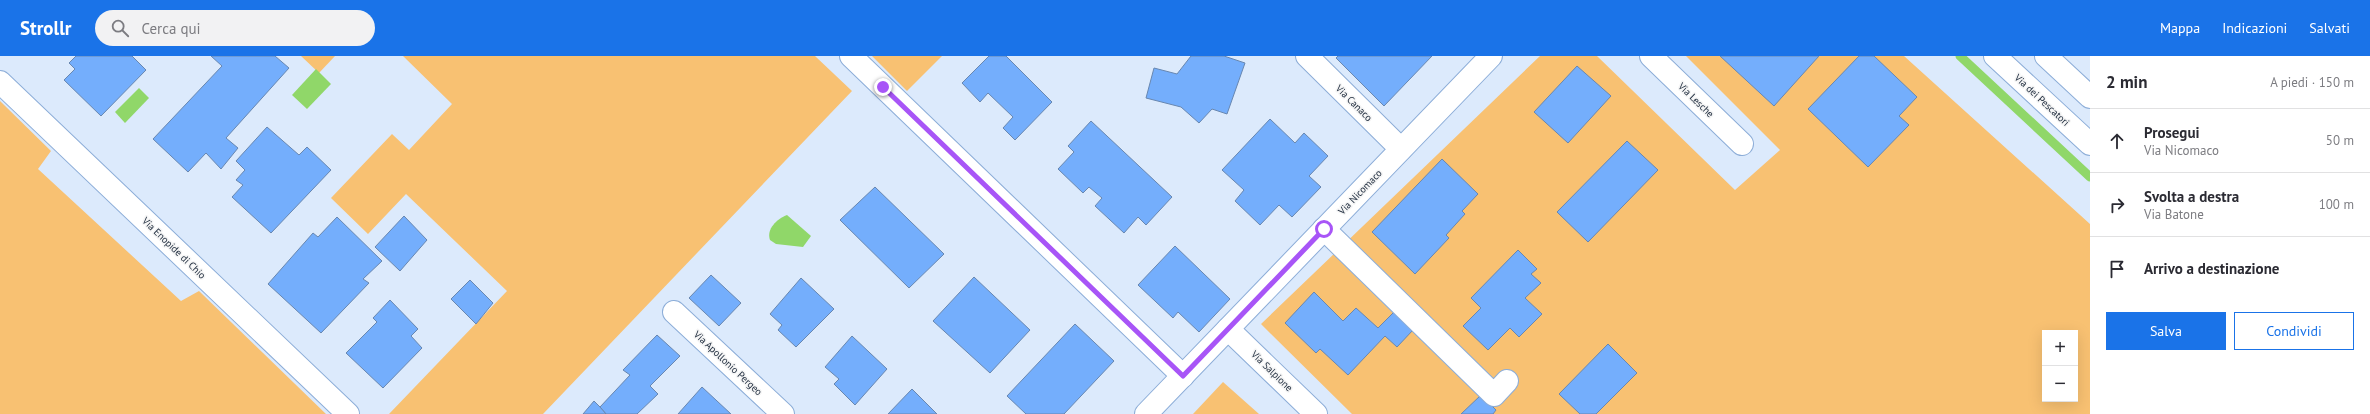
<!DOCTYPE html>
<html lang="it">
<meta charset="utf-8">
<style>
:root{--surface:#fff;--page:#f2f2f3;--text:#2b2b33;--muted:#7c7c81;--line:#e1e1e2;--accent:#1a73e8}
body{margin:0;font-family:"PT Sans",sans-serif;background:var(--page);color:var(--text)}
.controls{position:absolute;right:12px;bottom:12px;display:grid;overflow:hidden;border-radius:0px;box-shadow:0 4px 16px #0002}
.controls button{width:36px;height:36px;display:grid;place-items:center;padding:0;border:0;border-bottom:1px solid var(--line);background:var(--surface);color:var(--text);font:20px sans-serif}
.stop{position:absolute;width:12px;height:12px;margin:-9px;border:3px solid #a855f7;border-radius:50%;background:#fff}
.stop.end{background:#a855f7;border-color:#fff;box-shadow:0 1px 4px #0008}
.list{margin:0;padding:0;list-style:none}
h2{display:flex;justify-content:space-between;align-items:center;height:52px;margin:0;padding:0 16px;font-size:17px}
h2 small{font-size:13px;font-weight:400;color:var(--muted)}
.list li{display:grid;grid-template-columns:26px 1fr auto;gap:12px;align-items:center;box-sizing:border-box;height:64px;padding:0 16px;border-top:1px solid var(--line)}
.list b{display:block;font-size:15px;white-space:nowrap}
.list p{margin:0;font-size:13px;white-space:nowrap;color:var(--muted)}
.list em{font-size:13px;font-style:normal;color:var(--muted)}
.actions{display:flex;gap:8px;padding:12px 16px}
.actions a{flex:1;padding:9px 0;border:1px solid var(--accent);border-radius:0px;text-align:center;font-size:14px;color:var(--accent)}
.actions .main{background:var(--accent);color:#fff}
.icon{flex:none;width:22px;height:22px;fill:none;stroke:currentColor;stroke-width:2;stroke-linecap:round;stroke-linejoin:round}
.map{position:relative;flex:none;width:2090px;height:358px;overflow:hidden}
header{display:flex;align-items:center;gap:24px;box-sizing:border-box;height:56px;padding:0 20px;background:var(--accent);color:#fff}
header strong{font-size:19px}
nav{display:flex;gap:22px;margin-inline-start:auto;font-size:14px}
.search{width:280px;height:36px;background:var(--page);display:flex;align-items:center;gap:10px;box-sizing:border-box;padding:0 14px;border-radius:22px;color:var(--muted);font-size:15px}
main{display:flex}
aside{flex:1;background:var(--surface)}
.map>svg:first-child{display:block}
.green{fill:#f8c172;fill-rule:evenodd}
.water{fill:#90d769}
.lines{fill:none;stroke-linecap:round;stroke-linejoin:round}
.stream{stroke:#90d769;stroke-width:9}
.building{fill:#74aefc;stroke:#6887b0}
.minor-casing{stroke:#8cadd8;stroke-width:24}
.minor{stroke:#fff;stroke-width:22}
.route{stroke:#a855f7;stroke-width:5}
.labels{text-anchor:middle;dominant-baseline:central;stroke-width:3;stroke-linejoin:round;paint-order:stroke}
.street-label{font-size:10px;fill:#222f40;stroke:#f5f5f5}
</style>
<header>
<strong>Strollr</strong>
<div class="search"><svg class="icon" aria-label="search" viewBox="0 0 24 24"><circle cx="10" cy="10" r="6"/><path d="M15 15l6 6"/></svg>Cerca qui</div>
<nav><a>Mappa</a><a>Indicazioni</a><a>Salvati</a></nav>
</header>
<main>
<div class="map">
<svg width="2090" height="358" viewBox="0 0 2090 358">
<rect width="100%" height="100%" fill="#dceafc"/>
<!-- green -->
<g class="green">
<polygon points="301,0 335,0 319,17"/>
<polygon points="403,0 815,0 852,35 543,358 389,358 507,235 406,138 368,178 331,142 392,78 409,94 452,48"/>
<polygon points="872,0 942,0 907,35"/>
<path d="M1540 0H1597L1735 134 1780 94 1686 0H1904L2090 168V358H1352L1261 268ZM2045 277H2075V343H2045Z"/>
<polygon points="0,45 51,95 38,113 181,245 199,235 326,358 0,358"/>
<polygon points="1223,326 1259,358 1193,358"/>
</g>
<!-- water -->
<g class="water">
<polygon points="316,13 331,28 307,53 292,39"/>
<polygon points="139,32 149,42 125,67 115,56"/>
<path d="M787 159 811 180 803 191 776 188 770 184C766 173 777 163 787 159Z"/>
</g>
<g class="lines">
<!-- stream -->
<polyline class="stream" points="1960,0 2090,121"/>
</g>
<!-- building -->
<g class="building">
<polygon points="76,0 132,0 146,14 101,60 64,24 75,13 69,7"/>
<polygon points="211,0 275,0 289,12 226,82 238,92 221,113 206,97 188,116 153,83 222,10"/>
<polygon points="989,0 1006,0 1052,46 1015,84 1003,72 1013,61 988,37 980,46 962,27"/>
<polygon points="1191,0 1224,0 1245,7 1227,58 1212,53 1199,67 1181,51 1146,42 1154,12 1177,18"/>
<polygon points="1338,0 1432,0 1384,50 1336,2"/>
<polygon points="1720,0 1819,0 1774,50"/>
<polygon points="1859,0 1874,0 1917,41 1899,60 1909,69 1868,111 1808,53"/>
<polygon points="1577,10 1611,40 1568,87 1534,56"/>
<polygon points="1270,63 1295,87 1304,77 1328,100 1309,120 1321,131 1292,161 1279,149 1260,169 1235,145 1244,134 1222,114"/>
<polygon points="1091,65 1172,141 1146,169 1138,161 1124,177 1095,150 1102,142 1089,131 1083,137 1058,113 1074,96 1068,90"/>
<polygon points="267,71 299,99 307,91 331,114 271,177 232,141 243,129 236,124 245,114 236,105"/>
<polygon points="1627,85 1658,114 1588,186 1557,156"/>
<polygon points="1442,103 1478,138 1462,155 1465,158 1446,179 1449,182 1415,218 1372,176"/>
<polygon points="875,131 944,198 909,232 840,164"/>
<polygon points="404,160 427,184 400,215 375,191"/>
<polygon points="337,161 382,205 363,223 369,227 321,277 268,228 313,177 318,181"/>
<polygon points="1175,190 1230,243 1199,276 1178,256 1173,262 1138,229"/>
<polygon points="1518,194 1537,213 1531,218 1541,227 1525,242 1542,258 1519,281 1510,272 1488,294 1463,270 1481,252 1471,242"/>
<polygon points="711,219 741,247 719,270 689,242"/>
<polygon points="974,221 1030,274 990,317 933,265"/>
<polygon points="801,222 834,253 796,291 778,274 782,269 770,258"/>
<polygon points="470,224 493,247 476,268 451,243"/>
<polygon points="1314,236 1343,265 1356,252 1378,272 1394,256 1413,274 1397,291 1385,280 1348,319 1320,293 1316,297 1285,267"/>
<polygon points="390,244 418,273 411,280 422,292 383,332 346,297 377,266 373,262"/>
<polygon points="1075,268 1114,305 1064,358 1026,358 1007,340"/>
<polygon points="657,279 680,300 650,330 658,338 637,358 606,358 600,351 630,319 623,314"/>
<polygon points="852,280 887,313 855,349 834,328 839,323 825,311"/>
<polygon points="1608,288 1637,317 1596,358 1580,358 1559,338"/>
<polygon points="702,331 731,358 678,358"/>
<polygon points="912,333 937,358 888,358"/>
<polygon points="1481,339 1496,354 1493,358 1461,358"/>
<polygon points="594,345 600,351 606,358 583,358"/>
</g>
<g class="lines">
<defs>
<g id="minor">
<polyline points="851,0 1183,320"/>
<polyline points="1307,0 1401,93"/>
<polyline points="1651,0 1742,88"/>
<polyline points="1995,0 2090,88"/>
<polyline points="2046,0 2090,41"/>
<polyline points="0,26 348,358"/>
<polyline points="1324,173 1494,339 1507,325"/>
<polyline points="674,256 783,358"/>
<polyline points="1228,273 1316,358"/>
<polyline points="1146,358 1491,0"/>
</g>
</defs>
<!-- minor casing -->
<use href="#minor" class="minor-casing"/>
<!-- minor -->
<use href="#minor" class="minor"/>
</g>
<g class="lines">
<!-- route -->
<polyline class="route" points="883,31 1183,320 1324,173"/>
</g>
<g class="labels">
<!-- street labels -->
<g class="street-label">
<text transform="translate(1696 44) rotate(44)">Via Lesche</text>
<text transform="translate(2042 44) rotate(43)">Via dei Pescatori</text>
<text transform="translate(1354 47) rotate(45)">Via Canaco</text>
<text transform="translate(1360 136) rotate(-46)">Via Nicomaco</text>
<text transform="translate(174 192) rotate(44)">Via Enopide di Chio</text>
<text transform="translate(728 307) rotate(43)">Via Apollonio Pergeo</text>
<text transform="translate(1272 315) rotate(44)">Via Salpione</text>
</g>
</g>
</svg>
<div class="controls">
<button>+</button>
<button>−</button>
</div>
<div class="stop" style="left:1324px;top:173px"></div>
<div class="stop end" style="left:883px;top:31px"></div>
</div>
<aside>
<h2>2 min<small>A piedi · 150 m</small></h2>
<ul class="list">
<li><svg class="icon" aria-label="ahead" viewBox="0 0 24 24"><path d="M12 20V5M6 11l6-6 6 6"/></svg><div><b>Prosegui</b><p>Via Nicomaco</p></div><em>50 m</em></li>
<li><svg class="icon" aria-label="right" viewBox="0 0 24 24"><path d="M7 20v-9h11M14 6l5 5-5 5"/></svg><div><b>Svolta a destra</b><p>Via Batone</p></div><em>100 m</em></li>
<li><svg class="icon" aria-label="arrive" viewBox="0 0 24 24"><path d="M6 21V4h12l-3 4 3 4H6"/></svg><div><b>Arrivo a destinazione</b></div></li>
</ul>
<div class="actions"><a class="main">Salva</a><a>Condividi</a></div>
</aside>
</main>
